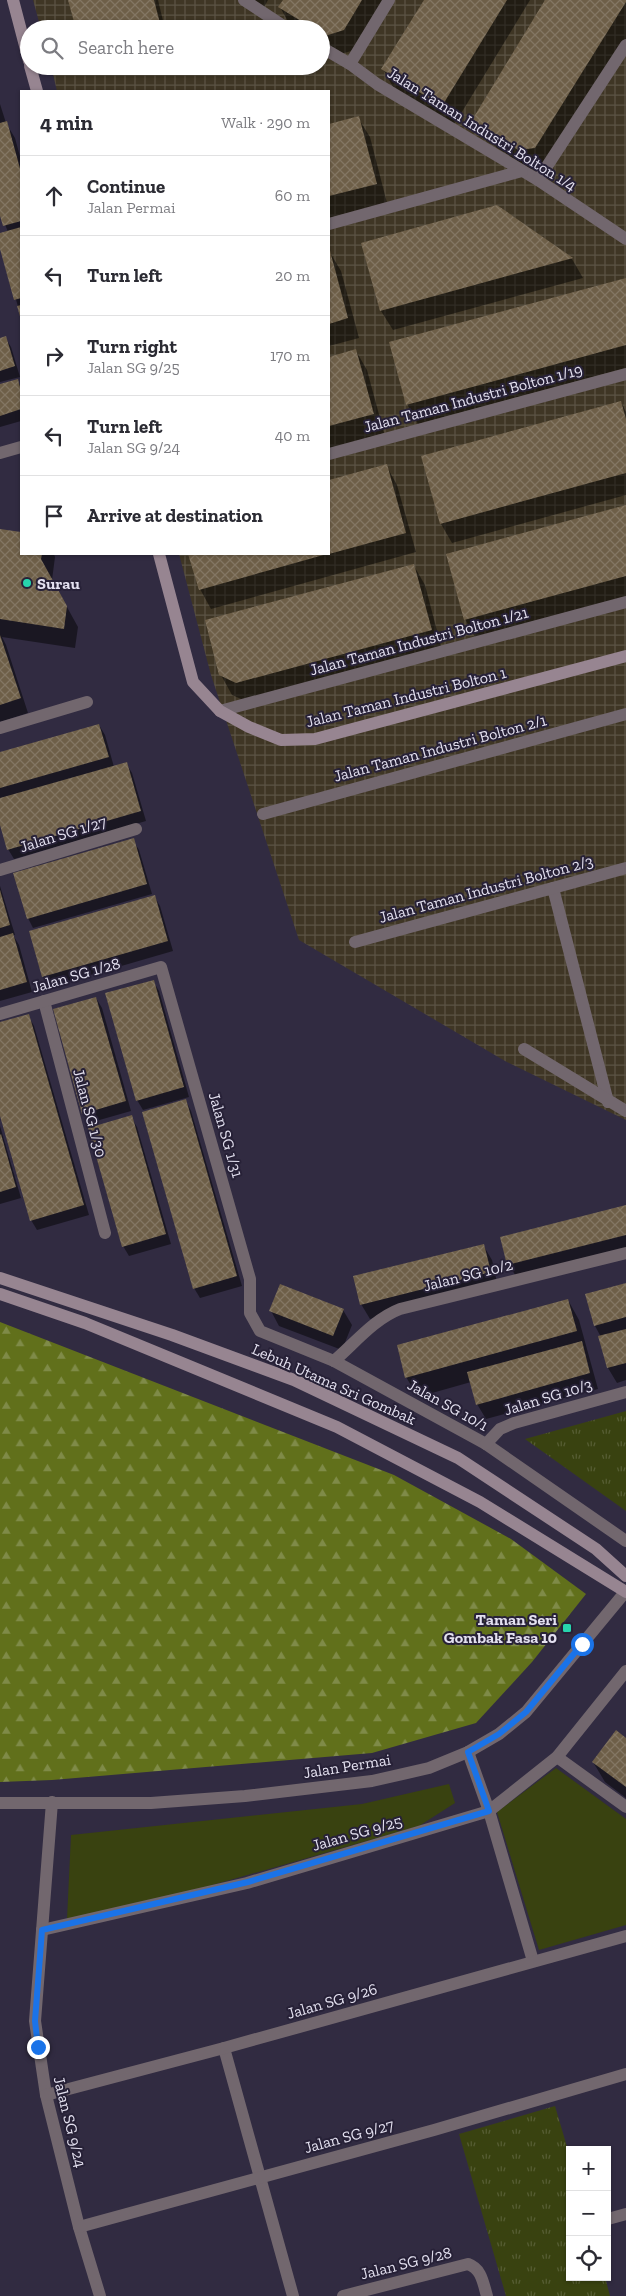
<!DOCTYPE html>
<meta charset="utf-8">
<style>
:root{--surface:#fff;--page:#f7f7f7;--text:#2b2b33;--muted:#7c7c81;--line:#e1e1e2}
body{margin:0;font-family:"Zilla Slab",serif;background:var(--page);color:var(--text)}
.controls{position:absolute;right:15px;bottom:15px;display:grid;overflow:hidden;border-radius:0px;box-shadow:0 1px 4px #0004}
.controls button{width:45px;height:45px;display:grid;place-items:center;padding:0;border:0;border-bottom:1px solid var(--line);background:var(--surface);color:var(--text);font:25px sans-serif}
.stop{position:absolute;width:15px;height:15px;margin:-11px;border:4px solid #1a73e8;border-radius:50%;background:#fff}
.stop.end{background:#1a73e8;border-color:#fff;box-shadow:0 1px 5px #0008}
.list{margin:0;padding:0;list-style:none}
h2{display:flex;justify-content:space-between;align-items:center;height:65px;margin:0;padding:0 20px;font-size:21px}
h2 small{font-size:16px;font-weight:400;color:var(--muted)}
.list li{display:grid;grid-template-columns:32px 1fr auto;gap:15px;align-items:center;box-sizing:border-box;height:80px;padding:0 20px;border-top:1px solid var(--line)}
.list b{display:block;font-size:19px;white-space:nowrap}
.list p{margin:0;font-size:16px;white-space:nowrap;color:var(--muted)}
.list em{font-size:16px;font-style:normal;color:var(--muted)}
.icon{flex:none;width:28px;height:28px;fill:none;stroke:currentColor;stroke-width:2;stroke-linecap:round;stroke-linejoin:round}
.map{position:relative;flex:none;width:626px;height:2296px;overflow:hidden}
.search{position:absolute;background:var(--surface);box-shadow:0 1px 4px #0004;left:20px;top:20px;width:310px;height:55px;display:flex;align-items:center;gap:12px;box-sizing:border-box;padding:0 18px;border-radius:28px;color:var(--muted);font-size:19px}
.panel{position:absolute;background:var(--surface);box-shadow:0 1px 4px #0004;left:20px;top:90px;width:310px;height:465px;border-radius:0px}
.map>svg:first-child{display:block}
.industrial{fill:url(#industrial-grid)}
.grass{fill:#394210}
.forest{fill:url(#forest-firs)}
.park{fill:url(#park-tufts)}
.shadow{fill:#0007}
.building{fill:url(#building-cross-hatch)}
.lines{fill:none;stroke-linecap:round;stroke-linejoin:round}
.street{stroke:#72676e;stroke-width:12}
.secondary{stroke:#978591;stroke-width:12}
.route{stroke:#1a73e8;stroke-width:6}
.poi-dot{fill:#27d5ad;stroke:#272137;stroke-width:2}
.labels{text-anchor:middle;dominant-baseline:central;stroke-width:4;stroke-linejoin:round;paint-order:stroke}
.street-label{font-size:16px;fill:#e4e1f0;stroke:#272137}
.poi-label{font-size:16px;font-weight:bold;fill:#e4e1f0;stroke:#272137;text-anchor:start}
</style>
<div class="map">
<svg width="626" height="2296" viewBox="0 0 626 2296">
<defs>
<pattern id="industrial-grid" width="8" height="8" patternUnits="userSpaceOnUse" patternTransform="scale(1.25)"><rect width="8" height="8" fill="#3f3625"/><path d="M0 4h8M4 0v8" fill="none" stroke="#5b5345"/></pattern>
<pattern id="forest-firs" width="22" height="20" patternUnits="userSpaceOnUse" patternTransform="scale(1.25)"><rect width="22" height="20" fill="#61701b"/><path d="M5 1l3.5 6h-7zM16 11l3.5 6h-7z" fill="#7f8b48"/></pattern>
<pattern id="park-tufts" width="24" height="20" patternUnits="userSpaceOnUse" patternTransform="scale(1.25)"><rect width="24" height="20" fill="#394210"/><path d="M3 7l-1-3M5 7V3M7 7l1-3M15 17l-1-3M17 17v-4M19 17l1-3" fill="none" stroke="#565d33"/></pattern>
<pattern id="building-cross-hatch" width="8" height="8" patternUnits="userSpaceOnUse" patternTransform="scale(1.25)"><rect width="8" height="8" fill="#6e5f48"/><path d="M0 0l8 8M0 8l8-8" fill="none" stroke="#837663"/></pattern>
</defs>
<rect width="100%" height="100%" fill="#312b41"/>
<!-- industrial -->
<polygon class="industrial" points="33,0 626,0 626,1120 505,1061 299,940 211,675 179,554 329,554 329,91 57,91 51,66 321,66 321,29 41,29"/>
<!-- grass -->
<g class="grass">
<polygon points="556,1768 626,1819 626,1925 539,1950 497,1812"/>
<polygon points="449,1784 455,1803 419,1826 188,1892 67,1919 71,1835 362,1804"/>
</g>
<!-- forest -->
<polygon class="forest" points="0,1322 394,1475 511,1539 586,1594 532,1662 476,1723 372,1753 52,1780 0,1782"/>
<!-- park -->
<g class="park">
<polygon points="626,1411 626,1511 525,1439"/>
<polygon points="555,2106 570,2157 570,2277 605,2277 610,2296 506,2296 459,2134"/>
</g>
<!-- shadow -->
<g class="shadow">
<polygon points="70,0 158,0 165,29 77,29"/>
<polygon points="250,0 268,0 263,9"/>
<polygon points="284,0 385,0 355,50 337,55 321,45 321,29 294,29 291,27 280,7"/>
<polygon points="426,0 530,0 454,125 394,89 383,69"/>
<polygon points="546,0 626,0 626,39 546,167 530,169 484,139 473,120"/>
<polygon points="0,104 6,123 15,138 21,160 21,317 0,244 0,235 8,232 0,212"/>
<polygon points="358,118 370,137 387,203 329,218 329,126"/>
<polygon points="496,206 572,259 583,278 393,330 381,311 363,244"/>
<polygon points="329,251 341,271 359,338 329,346"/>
<polygon points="626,279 626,368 418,424 407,404"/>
<polygon points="5,337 11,347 20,377 0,382 0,339"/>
<polygon points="356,351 367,370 384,433 329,449 329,358"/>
<polygon points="17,380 21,387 21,421 0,427 0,385"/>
<polygon points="621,402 626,412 626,495 452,543 441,524"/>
<polygon points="386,465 397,485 416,552 211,609 200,589 190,554 329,554 329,481"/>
<polygon points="626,507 626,599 476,639 465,619"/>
<polygon points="0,530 21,533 21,554 54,554 55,557 52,580 78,627 75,648 2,637 6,645 28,713 0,722"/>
<polygon points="414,566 425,585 442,650 248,702 232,695 221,675"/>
<polygon points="99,725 105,735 114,767 126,763 132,773 146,821 14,859 8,849 0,821 0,753"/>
<polygon points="133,840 139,850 152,894 33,928 28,918"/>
<polygon points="0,886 15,935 13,935 19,945 32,992 0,1001"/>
<polygon points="154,896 160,906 173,951 49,987 43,977 30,932"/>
<polygon points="153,981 159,991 189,1097 143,1110 137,1100"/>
<polygon points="96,998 102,1008 131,1111 89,1123 84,1113"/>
<polygon points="28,1015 34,1026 89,1215 37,1230 31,1220 0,1111 0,1024"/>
<polygon points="186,1101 191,1111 242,1286 200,1298 194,1288"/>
<polygon points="131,1117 137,1127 171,1244 129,1256 123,1246"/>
<polygon points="0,1126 21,1198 0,1204"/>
<polygon points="626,1207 626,1257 520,1284 509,1264"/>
<polygon points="483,1245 492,1260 498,1287 370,1319 361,1304"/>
<polygon points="626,1284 626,1380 617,1383 608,1368 601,1337 595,1326"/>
<polygon points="568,1300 579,1320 598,1389 486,1419 477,1404 471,1382 418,1397 406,1377"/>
<polygon points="343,1310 352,1325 342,1350 279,1326 271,1311"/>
<polygon points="626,1739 626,1798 605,1782 593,1762"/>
</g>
<!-- building -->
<g class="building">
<polygon points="68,0 154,0 161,27 76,29"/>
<polygon points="283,0 362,0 344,30 325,36 321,33 321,29 314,29 278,7"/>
<polygon points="424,0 507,0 442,106 381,69"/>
<polygon points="545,0 626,0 626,2 535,148 518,150 472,120"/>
<polygon points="359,116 377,184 329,196 329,124"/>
<polygon points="7,121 21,172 21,221 3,226 0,216 0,123"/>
<polygon points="497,205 573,258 380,311 361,243"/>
<polygon points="21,227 21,298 14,300 0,249 0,233"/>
<polygon points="329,247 348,318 329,324"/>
<polygon points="626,278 626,345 406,405 389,342"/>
<polygon points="21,305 21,320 17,306"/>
<polygon points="6,336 15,366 0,371 0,338"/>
<polygon points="356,349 374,414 329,426 329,357"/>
<polygon points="18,379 21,391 21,409 0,416 0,384"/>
<polygon points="621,401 626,419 626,473 440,524 421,456"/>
<polygon points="387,464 406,533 329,554 329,480"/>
<polygon points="626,505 626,576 464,620 446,554"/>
<polygon points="0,529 21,532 21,554 42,554 41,559 67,606 64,629 0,619"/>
<polygon points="188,554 327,554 199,590"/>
<polygon points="414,564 432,630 236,683 219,675 205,620"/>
<polygon points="0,635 21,698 0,705"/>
<polygon points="99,724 109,757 0,788 0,752"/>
<polygon points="127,762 141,811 7,850 0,825 0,798"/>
<polygon points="134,838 147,884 27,919 13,873"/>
<polygon points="0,890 10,925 0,928"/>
<polygon points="155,895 168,941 42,977 29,931"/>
<polygon points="13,933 27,982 0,990 0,937"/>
<polygon points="154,980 184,1087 136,1101 105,993"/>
<polygon points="96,997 126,1101 82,1114 53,1009"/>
<polygon points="29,1014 84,1205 30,1221 0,1116 0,1022"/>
<polygon points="186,1099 237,1276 193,1289 142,1112"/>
<polygon points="132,1115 166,1234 122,1247 88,1128"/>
<polygon points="1,1134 16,1187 0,1192 0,1135"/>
<polygon points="626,1205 626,1235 507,1265 500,1237"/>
<polygon points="484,1244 491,1272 360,1305 353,1276"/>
<polygon points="626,1283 626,1317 594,1326 585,1294"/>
<polygon points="280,1284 344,1309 333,1336 269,1311"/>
<polygon points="568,1299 577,1331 405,1378 397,1345"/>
<polygon points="626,1329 626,1363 607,1368 598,1336"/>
<polygon points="582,1341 590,1373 476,1405 467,1372"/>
<polygon points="616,1730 626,1738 626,1787 592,1762"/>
</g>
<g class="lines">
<!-- street -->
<g class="street">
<polyline points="244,0 288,29"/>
<polyline points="321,47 350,64 377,84 538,180 626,239"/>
<polyline points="350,64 389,0"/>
<polyline points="538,180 626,45"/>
<polyline points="329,224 522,171"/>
<polyline points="0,453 21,447"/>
<polyline points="329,454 626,374"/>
<polyline points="220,711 626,602"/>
<polyline points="0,728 87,702"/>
<polyline points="263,814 626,714"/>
<polyline points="0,870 136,829"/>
<polyline points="553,888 608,1102"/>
<polyline points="355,942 626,868"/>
<polyline points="44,1001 105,1233"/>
<polyline points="0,1014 161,967 250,1279 250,1313 260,1331 334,1361 486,1444 626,1541"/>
<polyline points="524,1049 626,1111"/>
<path d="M334 1361C355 1343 374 1319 400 1309L626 1253"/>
<polyline points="486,1444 500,1429 514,1423 626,1392"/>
<polyline points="468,1752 489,1811 533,1961"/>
<polyline points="557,1757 626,1807"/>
<polyline points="52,1802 35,2021 46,2095 79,2227 100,2296"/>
<polyline points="0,1803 151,1803 245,1796 372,1781 429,1768 468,1752 499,1734 526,1712 626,1591"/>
<polyline points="42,1930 247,1883 489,1811 557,1757 626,1671"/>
<polyline points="224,2048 293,2296"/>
<polyline points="46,2095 224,2048 626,1936"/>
<polyline points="608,2219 626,2214"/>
<polyline points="79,2227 434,2130 626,2074"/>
<path d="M343 2296 468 2264C482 2269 483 2283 487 2296"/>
</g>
<!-- secondary -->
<g class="secondary">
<polyline points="13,0 29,61"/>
<polyline points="30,66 37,91"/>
<polyline points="159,554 193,682 220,711 249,727 281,740 315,739 626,656"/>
<polyline points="0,1278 172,1335 294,1380 458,1458 596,1549 626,1576"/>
<polyline points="0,1294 85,1323 337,1427 480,1502 626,1592"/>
</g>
</g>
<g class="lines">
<!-- route -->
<polyline class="route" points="38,2047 35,2021 42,1930 248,1882 489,1811 468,1752 499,1734 526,1712 582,1644"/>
</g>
<!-- markers -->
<g class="poi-dot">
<circle cx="27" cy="583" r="5"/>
<rect x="562" y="1623" width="10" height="10" rx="2.5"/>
</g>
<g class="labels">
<!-- street labels -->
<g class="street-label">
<text transform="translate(482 129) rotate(32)">Jalan Taman Industri Bolton 1/4</text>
<text transform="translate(473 398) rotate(-15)">Jalan Taman Industri Bolton 1/19</text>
<text transform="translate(419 641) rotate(-15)">Jalan Taman Industri Bolton 1/21</text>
<text transform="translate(406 697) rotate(-14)">Jalan Taman Industri Bolton 1</text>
<text transform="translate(440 748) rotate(-15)">Jalan Taman Industri Bolton 2/1</text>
<text transform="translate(63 834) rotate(-17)">Jalan SG 1/27</text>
<text transform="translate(486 889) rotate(-15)">Jalan Taman Industri Bolton 2/3</text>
<text transform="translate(76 975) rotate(-16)">Jalan SG 1/28</text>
<text transform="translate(90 1113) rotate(75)">Jalan SG 1/30</text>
<text transform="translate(226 1135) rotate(74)">Jalan SG 1/31</text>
<text transform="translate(468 1275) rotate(-14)">Jalan SG 10/2</text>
<text transform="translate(334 1384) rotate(24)">Lebuh Utama Sri Gombak</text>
<text transform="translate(548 1397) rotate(-17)">Jalan SG 10/3</text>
<text transform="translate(448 1405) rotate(29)">Jalan SG 10/1</text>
<text transform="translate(347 1766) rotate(-9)">Jalan Permai</text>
<text transform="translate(357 1833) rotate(-16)">Jalan SG 9/25</text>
<text transform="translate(332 2001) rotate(-16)">Jalan SG 9/26</text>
<text transform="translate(70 2122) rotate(76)">Jalan SG 9/24</text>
<text transform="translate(349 2136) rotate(-15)">Jalan SG 9/27</text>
<text transform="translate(406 2263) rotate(-14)">Jalan SG 9/28</text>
</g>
<!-- poi labels -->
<g class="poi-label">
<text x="37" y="583">Surau</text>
<text x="557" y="1619" text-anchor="end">Taman Seri<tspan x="557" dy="18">Gombak Fasa 10</tspan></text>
</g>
</g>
</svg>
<div class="controls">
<button>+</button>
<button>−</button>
<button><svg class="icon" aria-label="locate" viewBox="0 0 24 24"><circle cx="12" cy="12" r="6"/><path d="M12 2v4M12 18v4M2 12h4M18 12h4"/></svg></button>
</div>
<div class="stop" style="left:582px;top:1644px"></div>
<div class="stop end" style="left:38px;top:2047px"></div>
<div class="search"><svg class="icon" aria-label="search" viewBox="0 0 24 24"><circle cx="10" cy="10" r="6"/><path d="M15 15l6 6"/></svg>Search here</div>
<section class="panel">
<h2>4 min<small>Walk · 290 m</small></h2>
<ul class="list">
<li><svg class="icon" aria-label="ahead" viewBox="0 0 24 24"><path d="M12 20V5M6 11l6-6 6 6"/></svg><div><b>Continue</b><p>Jalan Permai</p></div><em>60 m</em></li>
<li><svg class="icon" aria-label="left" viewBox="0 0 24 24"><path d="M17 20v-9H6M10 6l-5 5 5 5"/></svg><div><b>Turn left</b></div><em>20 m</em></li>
<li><svg class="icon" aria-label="right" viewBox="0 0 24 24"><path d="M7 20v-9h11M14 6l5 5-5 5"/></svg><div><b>Turn right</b><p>Jalan SG 9/25</p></div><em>170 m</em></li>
<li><svg class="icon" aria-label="left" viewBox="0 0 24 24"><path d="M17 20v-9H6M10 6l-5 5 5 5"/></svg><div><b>Turn left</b><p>Jalan SG 9/24</p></div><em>40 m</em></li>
<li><svg class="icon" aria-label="arrive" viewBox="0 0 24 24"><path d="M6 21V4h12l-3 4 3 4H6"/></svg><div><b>Arrive at destination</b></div></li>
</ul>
</section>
</div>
